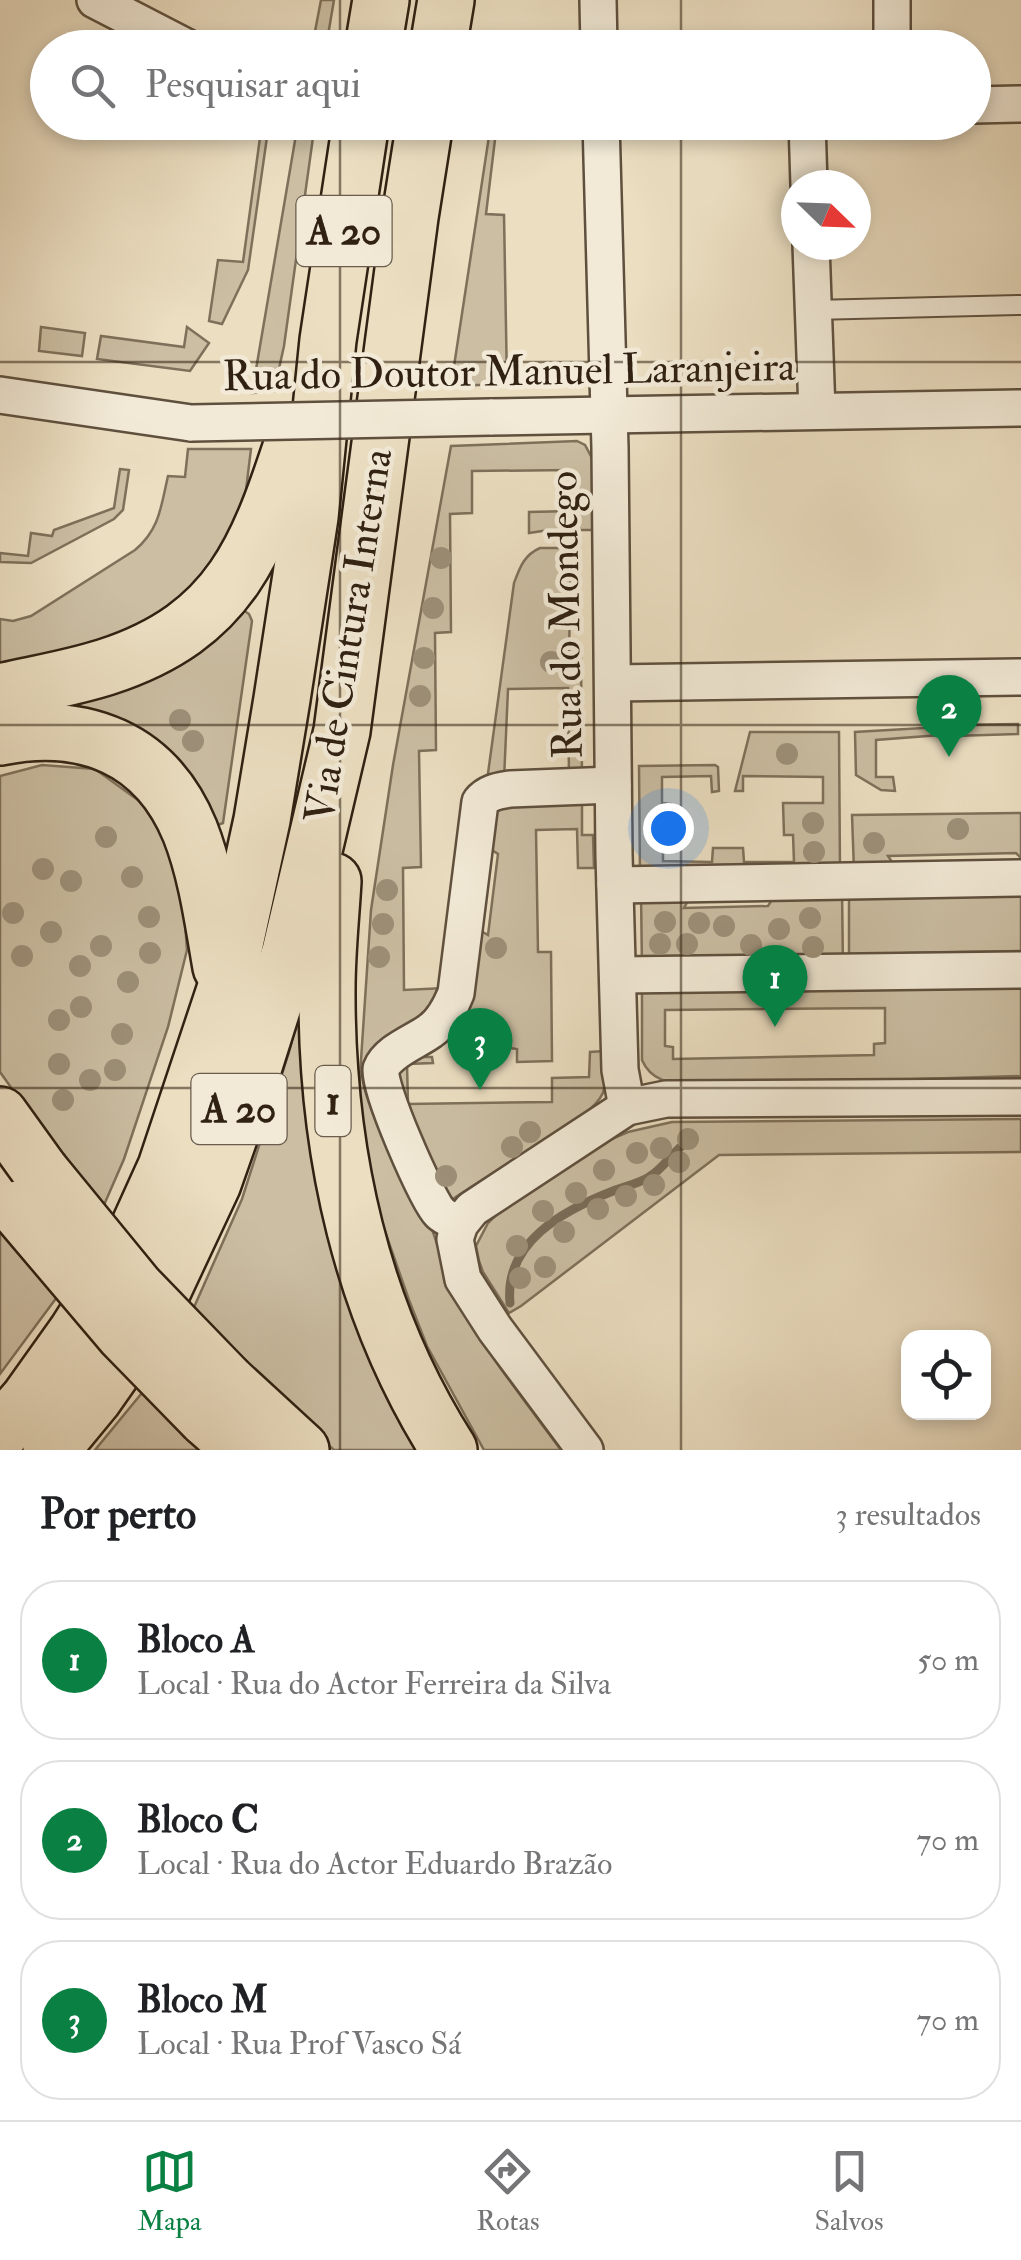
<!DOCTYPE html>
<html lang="pt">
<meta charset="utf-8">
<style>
:root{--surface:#fff;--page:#f6f6f6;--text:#202124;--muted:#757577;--line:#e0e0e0;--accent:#0b8043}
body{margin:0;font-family:"IM FELL Double Pica",serif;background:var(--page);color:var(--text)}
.controls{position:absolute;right:30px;bottom:30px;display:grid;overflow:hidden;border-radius:20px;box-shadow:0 5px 15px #0003}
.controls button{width:90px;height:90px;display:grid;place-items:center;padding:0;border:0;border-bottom:2px solid var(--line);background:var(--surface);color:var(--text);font:50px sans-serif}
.compass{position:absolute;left:781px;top:170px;width:90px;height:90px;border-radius:50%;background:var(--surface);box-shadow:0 5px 15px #0003;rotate:113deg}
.you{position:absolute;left:668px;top:828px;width:35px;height:35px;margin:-25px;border:8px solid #fff;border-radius:50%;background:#1a73e8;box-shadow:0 0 0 15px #1a73e833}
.badge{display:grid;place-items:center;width:65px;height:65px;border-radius:50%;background:var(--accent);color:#fff;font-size:32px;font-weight:700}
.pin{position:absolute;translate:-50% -82px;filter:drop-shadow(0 2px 5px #0008)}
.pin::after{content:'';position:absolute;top:52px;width:35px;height:30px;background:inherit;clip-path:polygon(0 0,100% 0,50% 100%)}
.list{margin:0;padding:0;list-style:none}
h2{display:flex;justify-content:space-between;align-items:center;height:130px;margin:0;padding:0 40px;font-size:42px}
h2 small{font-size:32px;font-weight:400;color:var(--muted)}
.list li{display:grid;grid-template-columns:65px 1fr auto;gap:30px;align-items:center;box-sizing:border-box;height:160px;margin:0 20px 20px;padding:0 20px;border:2px solid var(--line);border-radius:40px}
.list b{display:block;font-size:38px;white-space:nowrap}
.list p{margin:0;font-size:32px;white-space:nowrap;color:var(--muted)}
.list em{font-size:32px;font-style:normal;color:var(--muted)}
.icon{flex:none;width:55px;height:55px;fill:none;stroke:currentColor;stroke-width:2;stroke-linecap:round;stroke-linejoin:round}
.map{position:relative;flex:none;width:1021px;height:1450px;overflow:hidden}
.search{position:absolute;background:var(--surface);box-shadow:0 5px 15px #0003;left:30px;right:30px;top:30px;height:110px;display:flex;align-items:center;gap:25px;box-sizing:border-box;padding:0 35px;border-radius:55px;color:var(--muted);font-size:38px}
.sheet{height:670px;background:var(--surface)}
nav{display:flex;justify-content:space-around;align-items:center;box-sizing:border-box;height:140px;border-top:2px solid var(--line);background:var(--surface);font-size:28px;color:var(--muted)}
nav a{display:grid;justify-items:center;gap:5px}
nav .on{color:var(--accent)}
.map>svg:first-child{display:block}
.green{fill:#cbbea3;stroke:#7e705a;stroke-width:2.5;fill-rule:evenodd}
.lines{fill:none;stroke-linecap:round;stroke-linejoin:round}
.stream{stroke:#7a6c58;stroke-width:9}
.service-casing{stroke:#5f503e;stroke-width:22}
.minor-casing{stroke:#5f503e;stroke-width:40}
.motorway-casing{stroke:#302112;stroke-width:60}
.service{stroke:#f2ead7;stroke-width:18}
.minor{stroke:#f2ead7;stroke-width:35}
.motorway{stroke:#ebdec1;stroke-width:55}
.minor-bridge-casing{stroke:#5f503e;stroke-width:40;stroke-linecap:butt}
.motorway-bridge-casing{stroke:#302112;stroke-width:60;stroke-linecap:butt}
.minor-bridge{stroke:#f2ead7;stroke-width:35}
.motorway-bridge{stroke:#ebdec1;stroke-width:55}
.tree{fill:#9d9079}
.grid{fill:none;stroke:#302112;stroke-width:2.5;stroke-opacity:0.55}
.labels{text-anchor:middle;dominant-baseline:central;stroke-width:9;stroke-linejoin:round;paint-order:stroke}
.shield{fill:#f2ead7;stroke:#6a5d4d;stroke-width:2.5}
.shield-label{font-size:40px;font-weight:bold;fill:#302112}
.street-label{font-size:42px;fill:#302112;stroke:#f2ead7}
</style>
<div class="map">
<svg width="1021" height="1450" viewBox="0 0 1021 1450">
<rect width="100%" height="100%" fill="#ebdec1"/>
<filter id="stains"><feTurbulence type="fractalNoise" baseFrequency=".002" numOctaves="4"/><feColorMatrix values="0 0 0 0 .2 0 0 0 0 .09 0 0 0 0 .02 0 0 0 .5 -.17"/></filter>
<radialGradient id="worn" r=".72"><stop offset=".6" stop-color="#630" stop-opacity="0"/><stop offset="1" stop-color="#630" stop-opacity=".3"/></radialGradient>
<!-- green -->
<g class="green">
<polygon points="321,0 334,0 326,47 312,47"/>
<polygon points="262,123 269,123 248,270 222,324 209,321 218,260 243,262"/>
<polygon points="298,123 315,123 284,346 274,391 252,393"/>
<polygon points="491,123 497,123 486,214 504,215 507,384 451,386"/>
<polygon points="41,327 85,333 82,356 39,351"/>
<polygon points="187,327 209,343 190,371 97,359 101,336 184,347"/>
<path d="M577 441 585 445 593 460V530H549L529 533V512L572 511 571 470 472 471V513L450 514 451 632 435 633 436 750 419 751 421 867 403 868 404 990 445 988 450 991 375 1064 455 1296C485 1351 524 1400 561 1450H484L427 1346 409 1300 380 1217 358 1105 371 910 393 765 451 446Z"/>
<path d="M188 449H251L246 490 231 543 184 602 124 633 0 668V619L13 621 31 616 135 550C160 529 161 506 168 476L185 477Z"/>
<polygon points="120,469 129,470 123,510 114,519 31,563 0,562 0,553 28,556 31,533 52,536 54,530 114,508"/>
<path d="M540 548H571L569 656 581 657 582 778H569L568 688 508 689 504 780 486 788 514 583C520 567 524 555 540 548Z"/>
<polygon points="243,610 249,614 252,621 223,823 215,826 115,719 79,706 83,701"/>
<polygon points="1018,724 1018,734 954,736 953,725"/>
<polygon points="940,727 940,735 876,740 876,777 893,777 895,791 881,790 856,775 855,732"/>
<polygon points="750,732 839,732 840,873 640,876 639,766 715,765 718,767 719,791 712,792 711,776 662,777 662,803 671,804 671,836 663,837 663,861 712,862 713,848 743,848 744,862 794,862 793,835 784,835 783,803 823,803 823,777 743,776 743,791 735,791"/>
<polygon points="42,765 95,769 142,803 173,853 183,895 187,950 168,1027 124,1159 104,1205 50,1142 0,1072 0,776"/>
<polygon points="582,795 582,835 593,835 594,868 578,868 577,829 536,830 538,952 551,952 552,1061 517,1062 517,1049 462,1042 474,927 488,935 498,854 484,845 489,805"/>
<polygon points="1021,813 1021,858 1016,853 888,856 898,871 854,871 852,815"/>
<path d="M1021 878V951L906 953V971L1021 970V1076L691 1086C670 1083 651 1081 642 1060V974L849 972V881ZM885 1008V1043L874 1044V1055L673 1059V1047L665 1046V1010Z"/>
<polygon points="778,890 842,890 843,967 642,969 641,892 693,892 684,908 768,906"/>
<polygon points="308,980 424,1450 334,1450 257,1380 191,1314 242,1199 289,1052"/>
<path d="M605 1051C604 1087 612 1092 582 1116L448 1202 390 1067 403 1057H432L433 1063 407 1064 408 1104 552 1102V1078L589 1077 590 1052Z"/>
<polygon points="1021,1119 1021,1152 719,1155 521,1306 509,1313 483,1272 479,1261 476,1246 488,1223 503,1208 600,1144 628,1132 672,1122"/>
<polygon points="0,1220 57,1297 0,1374"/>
<polygon points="146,1388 212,1450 95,1450"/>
</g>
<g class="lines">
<!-- stream -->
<path class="stream" d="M510 1303C504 1242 564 1210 613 1191 625 1186 638 1184 649 1177 663 1169 671 1154 683 1145"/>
<defs>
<polyline id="service" points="813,310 1021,305"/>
<g id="minor">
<polyline points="95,0 188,48"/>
<polyline points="598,0 599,48"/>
<polyline points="892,0 892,48"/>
<polyline points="974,105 1021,104"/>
<polyline points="601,122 610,448 614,855 620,1070 627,1107"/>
<polyline points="807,122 809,185"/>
<polyline points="811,245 817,411"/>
<polyline points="0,395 191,423"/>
<polyline points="490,417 1021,408"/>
<polyline points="613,683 1021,677"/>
<polyline points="615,885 1021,878"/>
<polyline points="619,975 1021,970"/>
<path d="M460 1224C454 1221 445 1218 440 1213 427 1200 376 1083 381 1069 388 1051 415 1042 430 1031 443 1022 450 1008 456 993L480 802C488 792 499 791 510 789L613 785"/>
<polyline points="585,1450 495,1329 463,1279 455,1239 460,1224 472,1209 627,1107 666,1099 1021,1097"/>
</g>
<g id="motorway">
<polyline points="373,48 381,0"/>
<polyline points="438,48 446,0"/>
<path d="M0 692C35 684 72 678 106 667 232 626 258 548 296 433"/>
<path d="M0 737C84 720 156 748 190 831 207 874 213 922 221 967"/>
<path d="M333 881C331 916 327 952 327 988 326 1150 361 1312 449 1450"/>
<polyline points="0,1115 41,1172"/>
<polyline points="227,1382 301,1450"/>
<polyline points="206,1418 242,1450"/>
<polyline points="0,1433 29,1399 76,1333 128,1251 166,1167 225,990 262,820 282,699 310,517 328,340 361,122"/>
<polyline points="51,1450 94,1398 129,1348 160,1296 213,1183 253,1069 290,952 342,731 410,217 425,122"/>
</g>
</defs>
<!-- service casing -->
<use href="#service" class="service-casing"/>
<!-- minor casing -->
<use href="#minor" class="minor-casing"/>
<!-- motorway casing -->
<use href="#motorway" class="motorway-casing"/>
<!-- service -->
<use href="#service" class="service"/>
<!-- minor -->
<use href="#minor" class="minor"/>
<!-- motorway -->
<use href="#motorway" class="motorway"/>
<defs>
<polyline id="minor-bridge" points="191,423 490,417"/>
<g id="motorway-bridge">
<polyline points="41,1172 136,1288 227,1382"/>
<polyline points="18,1209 124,1334 206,1418"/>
</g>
</defs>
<!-- minor-bridge casing -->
<use href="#minor-bridge" class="minor-bridge-casing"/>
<!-- motorway-bridge casing -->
<use href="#motorway-bridge" class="motorway-bridge-casing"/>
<!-- minor-bridge -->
<use href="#minor-bridge" class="minor-bridge"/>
<!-- motorway-bridge -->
<use href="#motorway-bridge" class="motorway-bridge"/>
</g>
<!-- trees -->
<g class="tree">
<circle cx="441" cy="558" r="11"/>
<circle cx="433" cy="608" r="11"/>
<circle cx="424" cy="658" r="11"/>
<circle cx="551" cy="662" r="11"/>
<circle cx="420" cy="696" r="11"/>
<circle cx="180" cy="720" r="11"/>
<circle cx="193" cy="741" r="11"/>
<circle cx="787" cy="754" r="11"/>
<circle cx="813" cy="823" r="11"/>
<circle cx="958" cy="829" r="11"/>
<circle cx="106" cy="837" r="11"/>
<circle cx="874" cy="843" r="11"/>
<circle cx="814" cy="852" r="11"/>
<circle cx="43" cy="869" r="11"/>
<circle cx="132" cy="877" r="11"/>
<circle cx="71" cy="881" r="11"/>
<circle cx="387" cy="890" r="11"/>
<circle cx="13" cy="913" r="11"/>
<circle cx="149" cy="917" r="11"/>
<circle cx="810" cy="918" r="11"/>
<circle cx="665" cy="922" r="11"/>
<circle cx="699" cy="923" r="11"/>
<circle cx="383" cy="924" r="11"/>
<circle cx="724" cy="926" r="11"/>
<circle cx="779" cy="929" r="11"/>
<circle cx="51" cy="932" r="11"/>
<circle cx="660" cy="944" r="11"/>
<circle cx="687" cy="944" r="11"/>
<circle cx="751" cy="945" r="11"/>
<circle cx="101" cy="946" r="11"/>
<circle cx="813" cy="947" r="11"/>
<circle cx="496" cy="948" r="11"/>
<circle cx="150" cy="953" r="11"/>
<circle cx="22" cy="956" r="11"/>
<circle cx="379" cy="957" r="11"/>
<circle cx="80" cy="966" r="11"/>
<circle cx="128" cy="982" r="11"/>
<circle cx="81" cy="1007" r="11"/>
<circle cx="59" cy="1020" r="11"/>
<circle cx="122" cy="1034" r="11"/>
<circle cx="491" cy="1041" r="11"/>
<circle cx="59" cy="1064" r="11"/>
<circle cx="115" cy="1070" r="11"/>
<circle cx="90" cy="1080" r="11"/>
<circle cx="63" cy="1100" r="11"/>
<circle cx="530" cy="1132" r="11"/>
<circle cx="688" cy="1139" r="11"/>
<circle cx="512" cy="1147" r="11"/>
<circle cx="661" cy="1148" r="11"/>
<circle cx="637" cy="1153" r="11"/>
<circle cx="679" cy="1162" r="11"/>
<circle cx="604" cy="1170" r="11"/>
<circle cx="446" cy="1176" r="11"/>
<circle cx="654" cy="1185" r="11"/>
<circle cx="576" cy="1193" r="11"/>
<circle cx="626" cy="1196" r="11"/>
<circle cx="598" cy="1209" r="11"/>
<circle cx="543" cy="1211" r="11"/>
<circle cx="564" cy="1232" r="11"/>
<circle cx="517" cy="1246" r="11"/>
<circle cx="545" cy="1267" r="11"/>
<circle cx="520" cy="1278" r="11"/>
</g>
<!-- grid -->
<path class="grid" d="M340 0V48M681 0V48M340 122V1450M681 122V1450M0 362H1021M0 725H1021M0 1088H1021"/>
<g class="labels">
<!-- shield labels -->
<g class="shield">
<rect x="296.5" y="196" width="95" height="70" rx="8"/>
<rect x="315.5" y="1066" width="35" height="70" rx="8"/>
<rect x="191.5" y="1074" width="95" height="70" rx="8"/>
</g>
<g class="shield-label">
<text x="344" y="231">A 20</text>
<text x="333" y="1101">1</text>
<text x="239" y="1109">A 20</text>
</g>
<!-- street labels -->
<g class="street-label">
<text transform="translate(509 372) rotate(-1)">Rua do Doutor Manuel Laranjeira</text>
<text transform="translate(566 615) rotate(-91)">Rua do Mondego</text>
<text transform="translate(349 636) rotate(-81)">Via de Cintura Interna</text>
</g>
</g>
<rect width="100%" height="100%" filter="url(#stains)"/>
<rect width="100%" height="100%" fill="url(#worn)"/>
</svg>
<div class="controls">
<button><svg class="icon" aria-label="locate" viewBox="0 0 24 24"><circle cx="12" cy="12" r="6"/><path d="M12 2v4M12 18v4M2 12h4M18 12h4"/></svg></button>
</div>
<svg class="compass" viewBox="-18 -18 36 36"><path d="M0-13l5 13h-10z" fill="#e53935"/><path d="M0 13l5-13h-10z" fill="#757577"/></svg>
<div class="you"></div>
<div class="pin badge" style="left:775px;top:1027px">1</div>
<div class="pin badge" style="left:949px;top:757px">2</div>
<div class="pin badge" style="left:480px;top:1090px">3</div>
<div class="search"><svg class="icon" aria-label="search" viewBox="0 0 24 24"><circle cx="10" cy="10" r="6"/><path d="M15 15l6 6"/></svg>Pesquisar aqui</div>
</div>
<section class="sheet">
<h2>Por perto<small>3 resultados</small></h2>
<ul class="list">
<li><span class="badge">1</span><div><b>Bloco A</b><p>Local · Rua do Actor Ferreira da Silva</p></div><em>50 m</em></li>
<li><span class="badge">2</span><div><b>Bloco C</b><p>Local · Rua do Actor Eduardo Brazão</p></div><em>70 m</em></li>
<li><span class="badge">3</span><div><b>Bloco M</b><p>Local · Rua Prof Vasco Sá</p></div><em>70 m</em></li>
</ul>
</section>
<nav>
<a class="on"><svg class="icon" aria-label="map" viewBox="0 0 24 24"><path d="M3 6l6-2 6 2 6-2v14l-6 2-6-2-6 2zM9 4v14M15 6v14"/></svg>Mapa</a>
<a><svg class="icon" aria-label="directions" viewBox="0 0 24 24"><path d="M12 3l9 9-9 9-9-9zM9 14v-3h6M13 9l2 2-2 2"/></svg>Rotas</a>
<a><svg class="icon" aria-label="saved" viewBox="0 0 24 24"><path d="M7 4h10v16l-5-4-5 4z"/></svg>Salvos</a>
</nav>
